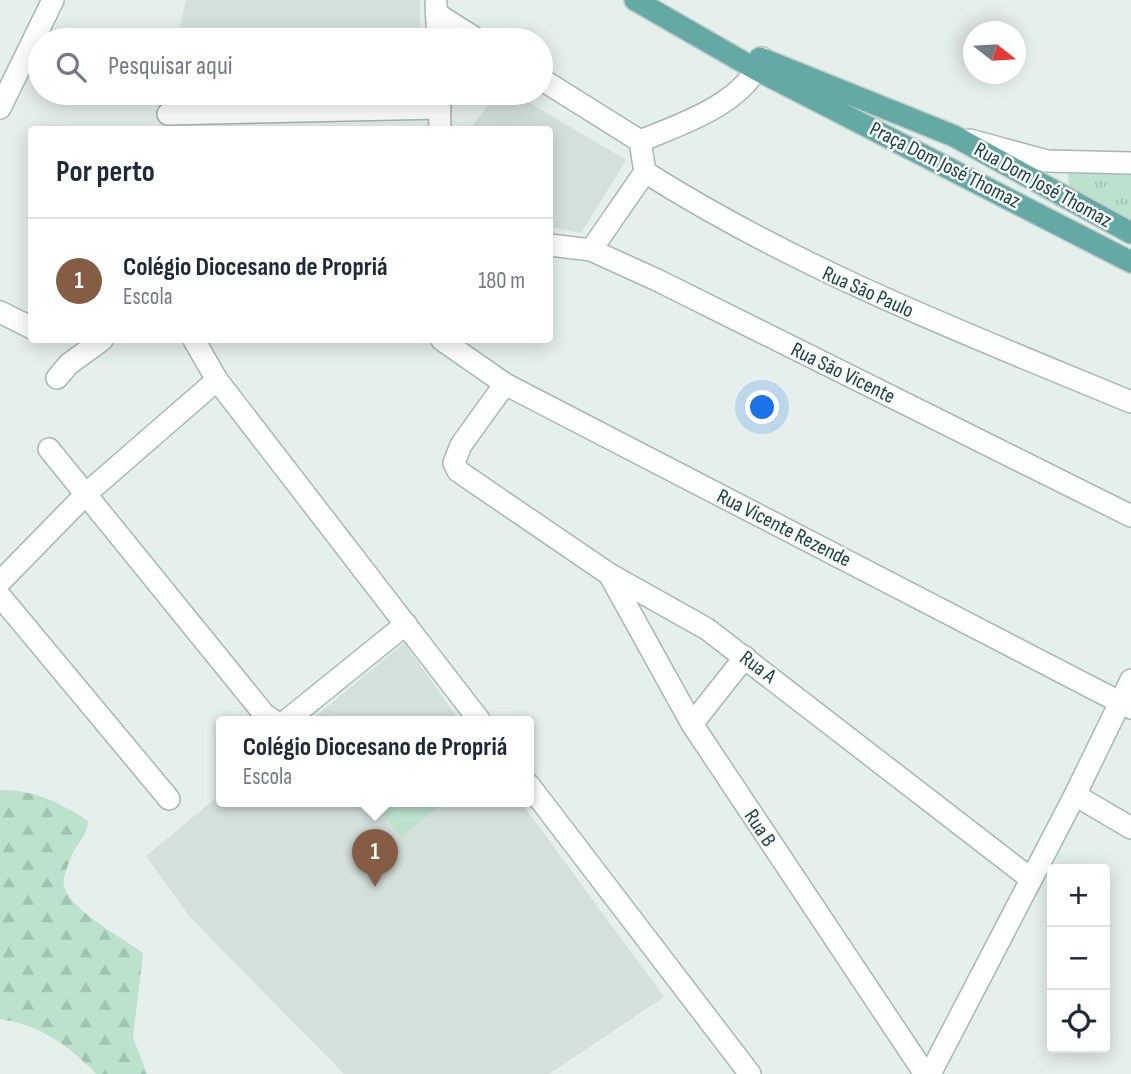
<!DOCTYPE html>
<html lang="pt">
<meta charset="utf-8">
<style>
:root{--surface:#fff;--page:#f6f6f7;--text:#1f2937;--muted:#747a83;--line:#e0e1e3;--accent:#845d44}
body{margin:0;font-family:"Sofia Sans Condensed",sans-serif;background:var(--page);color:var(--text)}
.controls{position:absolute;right:21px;bottom:21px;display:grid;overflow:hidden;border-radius:7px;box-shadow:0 4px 18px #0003}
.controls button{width:63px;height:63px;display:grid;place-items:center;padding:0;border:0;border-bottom:2px solid var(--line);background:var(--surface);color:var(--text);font:35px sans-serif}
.compass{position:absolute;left:963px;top:21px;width:63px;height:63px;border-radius:50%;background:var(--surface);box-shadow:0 4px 18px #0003;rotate:107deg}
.you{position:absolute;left:763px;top:408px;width:24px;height:24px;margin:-18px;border:5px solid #fff;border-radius:50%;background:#1a73e8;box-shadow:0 0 0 10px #1a73e833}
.badge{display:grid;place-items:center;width:46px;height:46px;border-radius:50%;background:var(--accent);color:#fff;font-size:23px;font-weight:700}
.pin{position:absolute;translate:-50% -58px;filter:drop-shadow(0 2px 4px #0008)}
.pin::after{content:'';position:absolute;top:37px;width:24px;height:21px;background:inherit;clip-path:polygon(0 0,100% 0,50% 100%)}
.popup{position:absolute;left:216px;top:716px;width:318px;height:91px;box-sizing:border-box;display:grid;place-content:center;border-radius:7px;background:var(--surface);filter:drop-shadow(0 2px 5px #0005);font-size:23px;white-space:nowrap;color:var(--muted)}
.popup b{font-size:26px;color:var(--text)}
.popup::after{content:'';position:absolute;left:50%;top:100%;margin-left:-14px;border:14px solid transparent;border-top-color:var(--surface)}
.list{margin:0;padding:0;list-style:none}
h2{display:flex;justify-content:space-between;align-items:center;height:91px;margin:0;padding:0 28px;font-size:30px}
h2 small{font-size:23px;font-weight:400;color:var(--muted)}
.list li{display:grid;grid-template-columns:46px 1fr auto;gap:21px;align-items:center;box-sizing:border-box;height:126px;padding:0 28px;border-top:2px solid var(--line)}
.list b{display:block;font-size:26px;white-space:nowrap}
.list p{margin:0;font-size:23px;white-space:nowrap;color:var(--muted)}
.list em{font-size:23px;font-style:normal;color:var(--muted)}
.icon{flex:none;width:38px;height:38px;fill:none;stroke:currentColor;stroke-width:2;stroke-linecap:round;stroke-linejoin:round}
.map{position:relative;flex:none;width:1131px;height:1074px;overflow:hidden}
.search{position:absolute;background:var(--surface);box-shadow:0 4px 18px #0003;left:28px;top:28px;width:525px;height:77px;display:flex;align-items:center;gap:18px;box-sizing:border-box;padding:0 24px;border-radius:38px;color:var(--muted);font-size:26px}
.panel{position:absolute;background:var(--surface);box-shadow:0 4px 18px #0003;left:28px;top:126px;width:525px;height:217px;border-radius:7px}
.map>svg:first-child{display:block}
.built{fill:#d3e0dc}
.green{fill:#bce2cd}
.forest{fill:url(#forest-firs)}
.park{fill:url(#park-tufts)}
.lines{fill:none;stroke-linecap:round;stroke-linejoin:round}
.minor-casing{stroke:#a6b8b5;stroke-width:24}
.tertiary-casing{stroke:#a6b8b5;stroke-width:24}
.primary-casing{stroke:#c1cbca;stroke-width:24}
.minor{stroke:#fff;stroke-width:21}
.tertiary{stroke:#fff;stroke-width:21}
.primary{stroke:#65a9a4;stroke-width:21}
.labels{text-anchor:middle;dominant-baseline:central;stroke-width:5;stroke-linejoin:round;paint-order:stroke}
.street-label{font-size:21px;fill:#214440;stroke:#f6fbf9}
</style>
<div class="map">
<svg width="1131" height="1074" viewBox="0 0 1131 1074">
<defs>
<pattern id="forest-firs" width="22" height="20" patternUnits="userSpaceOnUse" patternTransform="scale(1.75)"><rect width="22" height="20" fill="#bce2cd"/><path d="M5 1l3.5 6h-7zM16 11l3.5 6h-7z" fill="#a1c3b1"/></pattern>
<pattern id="park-tufts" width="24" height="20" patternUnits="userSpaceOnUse" patternTransform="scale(1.75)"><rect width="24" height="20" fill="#bce2cd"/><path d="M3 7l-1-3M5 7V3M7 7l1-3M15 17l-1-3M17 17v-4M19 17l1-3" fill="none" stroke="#a1c3b1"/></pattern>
</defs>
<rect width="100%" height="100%" fill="#e5efec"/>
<!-- built -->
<g class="built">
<polygon points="186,0 420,0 420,40 177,40"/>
<polygon points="172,93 377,93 170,113"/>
<polygon points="497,93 513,93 626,160 581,233 550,227 550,130 470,129"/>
<polygon points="404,643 460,721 310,721"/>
<polygon points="221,794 221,801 520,801 664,997 549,1074 344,1074 190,917 146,856"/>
</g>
<!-- green -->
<polygon class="green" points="374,801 446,801 401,837"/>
<!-- forest -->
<path class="forest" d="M0 790C35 790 59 802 88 821 87 837 75 845 70 860 67 868 62 878 64 886 71 911 123 938 143 953L133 1037 147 1074H96C70 1046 38 1024 0 1019Z"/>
<!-- park -->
<polygon class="park" points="1131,171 1131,222 1069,188 1068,172"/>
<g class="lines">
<defs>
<g id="minor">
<polyline points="436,4 438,40"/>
<polyline points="437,14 478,40"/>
<polyline points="541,79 640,141"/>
<polyline points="439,93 440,130"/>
<polyline points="0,108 53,0"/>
<polyline points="168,114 440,108"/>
<path d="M640 141 645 172C798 269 964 333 1131 402"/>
<path d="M640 141C682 124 744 104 762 58"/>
<polyline points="550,245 591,250 657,280 1131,516"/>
<polyline points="591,250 645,172"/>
<polyline points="0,312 32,328"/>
<polyline points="194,340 217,380 480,721"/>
<polyline points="442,340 505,384 1131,708"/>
<polyline points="57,378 69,364 102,340"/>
<polyline points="505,384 461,445 454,463 458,471 609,574 707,629 1031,879"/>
<polyline points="49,449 264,714 274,721"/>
<polyline points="609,574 692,724 925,1074"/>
<polyline points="0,582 87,493 217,380"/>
<polyline points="0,596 169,799"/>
<polyline points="286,721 406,624"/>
<polyline points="692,724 745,657"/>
<polyline points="529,785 750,1074"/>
<polyline points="1075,795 1131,828"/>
<polyline points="930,1074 1075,795 1131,680"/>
</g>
<polyline id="tertiary" points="970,140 1047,161 1131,163"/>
<g id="primary">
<polyline points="635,0 757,70 1131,262"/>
<polyline points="760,58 954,136 1131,233"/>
</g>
</defs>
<!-- minor casing -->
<use href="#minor" class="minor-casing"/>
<!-- tertiary casing -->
<use href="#tertiary" class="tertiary-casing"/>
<!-- primary casing -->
<use href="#primary" class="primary-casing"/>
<!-- minor -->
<use href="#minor" class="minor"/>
<!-- tertiary -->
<use href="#tertiary" class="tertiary"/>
<!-- primary -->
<use href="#primary" class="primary"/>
</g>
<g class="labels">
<!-- street labels -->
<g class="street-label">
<text transform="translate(945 165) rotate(27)">Praça Dom José Thomaz</text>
<text transform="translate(1043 185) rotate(29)">Rua Dom José Thomaz</text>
<text transform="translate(868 292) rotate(24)">Rua São Paulo</text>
<text transform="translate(843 373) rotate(26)">Rua São Vicente</text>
<text transform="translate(784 528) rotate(27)">Rua Vicente Rezende</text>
<text transform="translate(758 667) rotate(37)">Rua A</text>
<text transform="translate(760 828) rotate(56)">Rua B</text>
</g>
</g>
</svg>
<div class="controls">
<button>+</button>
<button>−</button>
<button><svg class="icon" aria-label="locate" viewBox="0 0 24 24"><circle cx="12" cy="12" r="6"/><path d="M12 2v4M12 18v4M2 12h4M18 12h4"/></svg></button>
</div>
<svg class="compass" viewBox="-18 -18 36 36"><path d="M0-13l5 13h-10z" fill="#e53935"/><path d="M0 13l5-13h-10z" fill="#747a83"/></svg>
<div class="you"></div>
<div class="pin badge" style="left:375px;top:887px">1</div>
<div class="popup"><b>Colégio Diocesano de Propriá</b>Escola</div>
<div class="search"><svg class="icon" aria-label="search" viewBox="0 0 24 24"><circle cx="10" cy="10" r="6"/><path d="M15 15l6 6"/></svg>Pesquisar aqui</div>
<section class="panel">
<h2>Por perto<small></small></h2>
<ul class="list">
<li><span class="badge">1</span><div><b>Colégio Diocesano de Propriá</b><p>Escola</p></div><em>180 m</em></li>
</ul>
</section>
</div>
